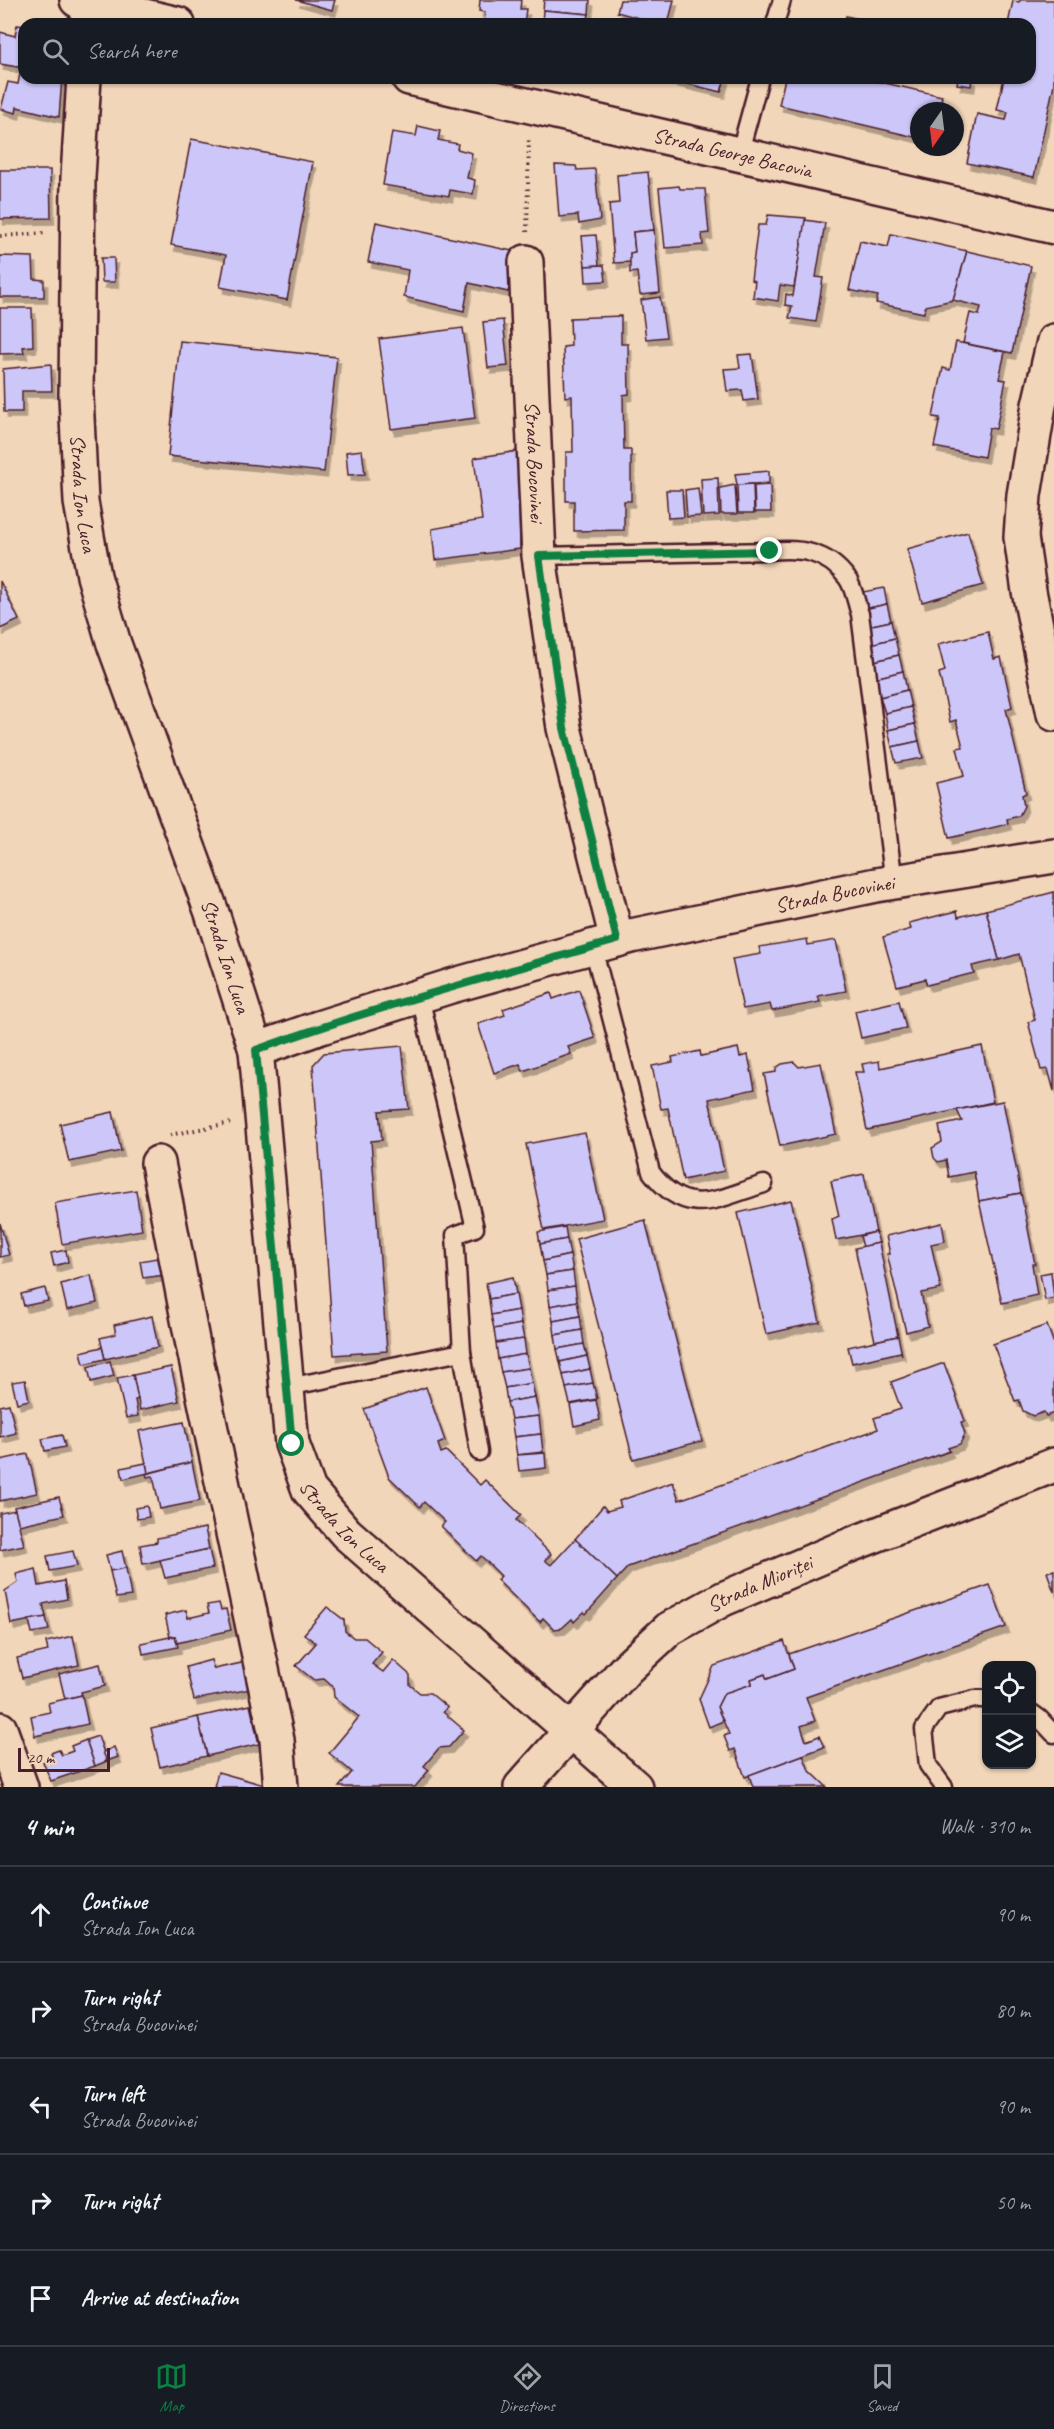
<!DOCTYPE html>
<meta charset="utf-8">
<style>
:root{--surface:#171b24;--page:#20242c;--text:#f1f3f6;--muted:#9ea1a6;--line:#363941;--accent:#0b8043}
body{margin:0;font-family:Caveat,sans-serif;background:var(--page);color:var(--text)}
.controls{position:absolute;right:18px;bottom:18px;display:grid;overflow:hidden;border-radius:12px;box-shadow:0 2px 4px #0004}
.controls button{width:54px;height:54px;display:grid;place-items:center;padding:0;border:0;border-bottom:2px solid var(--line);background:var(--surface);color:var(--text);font:30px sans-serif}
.compass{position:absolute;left:910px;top:102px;width:54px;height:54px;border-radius:50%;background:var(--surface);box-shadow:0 2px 4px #0004;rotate:194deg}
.scale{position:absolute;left:18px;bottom:15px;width:92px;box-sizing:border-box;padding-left:6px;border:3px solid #4a1f2b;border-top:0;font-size:16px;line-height:21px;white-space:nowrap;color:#4a1f2b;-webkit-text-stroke:4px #f2d6b9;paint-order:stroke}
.stop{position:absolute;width:18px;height:18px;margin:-14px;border:4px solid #0b8043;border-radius:50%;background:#fff}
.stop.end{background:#0b8043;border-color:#fff;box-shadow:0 2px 6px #0008}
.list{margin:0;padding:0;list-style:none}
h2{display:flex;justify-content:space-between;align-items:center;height:78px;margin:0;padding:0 24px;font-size:26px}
h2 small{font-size:20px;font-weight:400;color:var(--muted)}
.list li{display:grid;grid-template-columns:39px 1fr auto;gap:18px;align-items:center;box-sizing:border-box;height:96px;padding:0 24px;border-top:2px solid var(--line)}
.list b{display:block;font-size:22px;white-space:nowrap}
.list p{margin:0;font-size:20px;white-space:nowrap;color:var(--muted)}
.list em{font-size:20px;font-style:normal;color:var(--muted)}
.icon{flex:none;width:33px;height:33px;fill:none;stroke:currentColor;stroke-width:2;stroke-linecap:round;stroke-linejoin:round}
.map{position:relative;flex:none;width:1054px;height:1787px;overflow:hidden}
.search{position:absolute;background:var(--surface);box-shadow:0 2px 4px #0004;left:18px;right:18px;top:18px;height:66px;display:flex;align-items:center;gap:15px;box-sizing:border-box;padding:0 21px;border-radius:18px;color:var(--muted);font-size:22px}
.sheet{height:558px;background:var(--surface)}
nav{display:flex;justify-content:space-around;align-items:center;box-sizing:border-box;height:84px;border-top:2px solid var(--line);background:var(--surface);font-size:16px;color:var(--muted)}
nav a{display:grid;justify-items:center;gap:3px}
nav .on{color:var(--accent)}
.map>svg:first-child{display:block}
.building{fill:#cdc7f9;stroke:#4a1f2b;stroke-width:1.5;filter:url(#shadow)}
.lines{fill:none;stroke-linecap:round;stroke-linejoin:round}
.lane-casing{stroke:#4a1f2b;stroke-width:21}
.street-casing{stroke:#4a1f2b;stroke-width:38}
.secondary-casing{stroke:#4a1f2b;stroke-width:38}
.path{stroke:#4a1f2b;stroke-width:4;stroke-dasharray:1.5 4.5;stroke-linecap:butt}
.lane{stroke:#f2d6b9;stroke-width:16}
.street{stroke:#f2d6b9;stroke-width:33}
.secondary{stroke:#f2d6b9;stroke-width:33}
.route{stroke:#0b8043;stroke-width:8}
.labels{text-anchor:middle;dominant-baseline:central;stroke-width:5;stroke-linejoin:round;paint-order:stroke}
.street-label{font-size:21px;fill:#4a1f2b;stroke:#f2d6b9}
</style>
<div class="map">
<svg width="1054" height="1787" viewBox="0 0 1054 1787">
<defs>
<filter id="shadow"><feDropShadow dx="3.5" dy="6" stdDeviation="0" flood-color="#0004"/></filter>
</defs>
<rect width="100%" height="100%" fill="#f2d6b9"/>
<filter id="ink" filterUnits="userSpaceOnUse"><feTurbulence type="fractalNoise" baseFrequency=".0167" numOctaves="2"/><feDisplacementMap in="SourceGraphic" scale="12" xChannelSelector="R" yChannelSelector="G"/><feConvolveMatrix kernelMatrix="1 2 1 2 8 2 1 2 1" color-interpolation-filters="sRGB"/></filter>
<g filter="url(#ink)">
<!-- building -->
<g class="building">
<polygon points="296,0 335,0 332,10"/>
<polygon points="480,0 521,0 520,9 526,9 524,24 484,24 485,12 479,11"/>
<polygon points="544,0 590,0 589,14 543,10"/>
<polygon points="620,0 674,0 668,24 660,24 617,12"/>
<polygon points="1020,0 1054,0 1054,84 1034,177 967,163 977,114 1006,120 1008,112 997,110 1004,78 1030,78 1030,24 1008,24 1013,1 1019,2"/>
<polygon points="543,10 589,14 587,24 542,24"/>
<polygon points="846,16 881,24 844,24"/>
<polygon points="17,25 24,26 24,68 0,64 0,32 15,36"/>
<polygon points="21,68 24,68 24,78 62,78 59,117 17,107 16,113 1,109 8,82 18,84"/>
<polygon points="663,78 725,78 721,92"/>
<polygon points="785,78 863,78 942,96 939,111 919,111 919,138 779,105"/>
<polygon points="958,78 972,78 971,86 957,84"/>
<polygon points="418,126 440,131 438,140 458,144 457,149 472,153 467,178 475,180 473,194 450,190 449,196 383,185 392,132 416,136"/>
<polygon points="191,139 313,162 287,300 220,287 226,255 171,245"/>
<polygon points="555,165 576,166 577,170 595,169 600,220 579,224 578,215 559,217"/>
<polygon points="0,170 50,170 51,218 0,219"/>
<polygon points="648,172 654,230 633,232 635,252 630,253 631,262 614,263 609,204 619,203 617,175"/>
<polygon points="679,186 680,189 705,189 709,233 702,234 703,245 665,248 659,188"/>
<polygon points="768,215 806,218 794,287 780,285 778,301 753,297 755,281 751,280 758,225 766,225"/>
<polygon points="805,220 825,223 816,277 823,278 816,322 789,318 792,306 785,305 786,294 793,296"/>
<polygon points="376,222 517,252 508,292 469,283 464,311 404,297 408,270 368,262"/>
<polygon points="654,230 660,293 640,295 637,272 630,273 630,253 635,252 633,232"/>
<polygon points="891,234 967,251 953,300 925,306 924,313 876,303 878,296 849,290 860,241 888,247"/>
<polygon points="596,235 599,265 585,266 582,236"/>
<polygon points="967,251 1031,266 1012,353 963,343 970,313 979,315 981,307 953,300"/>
<polygon points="0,256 33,257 34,279 44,280 44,297 0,297"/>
<polygon points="101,258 114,258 115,282 102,282"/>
<polygon points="604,265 606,281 586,282 585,266"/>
<polygon points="660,297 666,337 646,339 641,300"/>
<polygon points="0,308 32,308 33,346 23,347 24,353 0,354"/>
<polygon points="621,316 621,344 628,344 629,394 623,395 624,450 631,450 631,501 624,501 624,530 574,531 574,501 566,501 566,452 573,452 572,396 565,397 563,347 571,346 570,318"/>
<polygon points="503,320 508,366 488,368 483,322"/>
<polygon points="463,328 475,418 391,429 379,339"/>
<polygon points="180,341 337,357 324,472 168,456"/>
<polygon points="956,342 1005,352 999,379 1006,380 996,429 989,428 984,457 934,447 940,418 933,417 943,368 950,370"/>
<polygon points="752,354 758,399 744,401 742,390 727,391 724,369 740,368 738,355"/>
<polygon points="51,364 52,391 22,391 22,412 4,412 3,369"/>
<polygon points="362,450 365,474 348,475 346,452"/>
<polygon points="518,451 520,549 435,560 432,529 482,520 474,458"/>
<polygon points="769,471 769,483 737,485 735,474"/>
<polygon points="718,478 719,515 703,516 701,479"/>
<polygon points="753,484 754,513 738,513 737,485"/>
<polygon points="735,485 737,514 721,514 720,488"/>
<polygon points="770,485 771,512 755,512 754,486"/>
<polygon points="698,488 701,516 687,517 685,490"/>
<polygon points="666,490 682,490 684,517 668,518"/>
<polygon points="968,532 983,585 922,602 907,549"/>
<polygon points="0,581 19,620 0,629"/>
<polygon points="884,588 887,604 860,610 857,593"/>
<polygon points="887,604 891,621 863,627 860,610"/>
<polygon points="891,621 895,638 867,645 863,627"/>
<polygon points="988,632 994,659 1001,657 1012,707 1006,709 1026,793 1022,795 1024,806 1019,816 1007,819 1008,824 949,838 936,783 964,776 957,748 963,747 956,720 950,722 939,673 945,671 938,644"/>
<polygon points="895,638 899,655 871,662 867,645"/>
<polygon points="899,655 903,671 875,678 871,662"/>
<polygon points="903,671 907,690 880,697 875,678"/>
<polygon points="907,690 911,707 885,713 880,697"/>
<polygon points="911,707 915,724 888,730 885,713"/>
<polygon points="915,724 919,741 892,747 888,730"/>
<polygon points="919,741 923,758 896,763 892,747"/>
<polygon points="1054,892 1054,1091 1048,1069 1041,1070 1028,1022 1035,1020 1019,954 999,960 986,910"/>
<polygon points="986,910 999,960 972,966 974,973 927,985 925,979 897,986 883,937 911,929 909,923 957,911 958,917"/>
<polygon points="807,939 808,945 836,940 846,991 818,996 820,1002 772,1011 770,1004 743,1009 732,959 761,954 759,947"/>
<polygon points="579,990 595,1038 568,1047 571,1054 523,1071 520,1064 494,1073 478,1024 505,1015 503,1009 551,993 553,999"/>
<polygon points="899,1001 906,1028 861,1038 855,1011"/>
<polygon points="402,1046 409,1109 379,1111 382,1140 371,1141 387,1351 334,1355 313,1065 324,1053"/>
<polygon points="982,1046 993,1102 867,1130 855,1072 864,1072 862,1064 879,1061 880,1068"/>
<polygon points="738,1048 740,1057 748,1055 755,1089 709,1099 724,1171 683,1180 668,1108 661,1109 652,1066 673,1062 672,1057 700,1051 701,1056"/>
<polygon points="794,1062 799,1067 821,1063 836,1134 780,1146 764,1074 776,1072 776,1068 782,1064"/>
<polygon points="1003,1101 1021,1193 979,1201 974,1172 949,1177 946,1160 938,1162 934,1158 932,1148 942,1142 939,1126 962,1121 957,1110"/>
<polygon points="113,1112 121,1151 69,1162 60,1124"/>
<polygon points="585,1133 603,1219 544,1230 526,1144"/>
<polygon points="864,1174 876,1232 836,1240 832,1219 839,1216 831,1181"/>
<polygon points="136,1190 142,1230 62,1244 55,1203"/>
<polygon points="1021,1193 1035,1264 1032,1264 1037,1295 1002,1303 979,1201"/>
<polygon points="791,1200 820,1322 766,1334 738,1213"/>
<polygon points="645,1220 702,1441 633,1459 576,1239"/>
<polygon points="0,1223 9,1255 0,1257"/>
<polygon points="942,1223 945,1241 931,1244 941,1289 921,1293 928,1326 906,1332 887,1254 890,1254 886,1236"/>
<polygon points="565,1227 567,1239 540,1244 538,1232"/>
<polygon points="876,1232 879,1243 863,1247 860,1236"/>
<polygon points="567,1239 570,1255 543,1261 540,1244"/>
<polygon points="879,1243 898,1336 875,1341 855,1248"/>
<polygon points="66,1250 68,1262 54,1266 51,1253"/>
<polygon points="570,1255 573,1271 546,1275 543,1261"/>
<polygon points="162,1257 165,1275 143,1278 140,1261"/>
<polygon points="573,1271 575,1286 548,1290 546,1275"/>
<polygon points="1051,1272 1054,1298 1045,1300 1040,1274"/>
<polygon points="91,1275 97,1303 67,1310 61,1284"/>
<polygon points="513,1277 516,1294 489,1299 486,1283"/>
<polygon points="575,1286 577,1301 550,1306 548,1290"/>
<polygon points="45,1288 48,1301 24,1306 21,1294"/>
<polygon points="516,1294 519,1310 491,1315 489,1299"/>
<polygon points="577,1301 580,1316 553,1321 550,1306"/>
<polygon points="519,1310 521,1324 494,1329 491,1315"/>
<polygon points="152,1316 158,1347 105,1359 100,1338 116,1334 114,1325"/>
<polygon points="580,1316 582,1330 555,1335 553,1321"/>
<polygon points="521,1324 524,1339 496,1343 494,1329"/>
<polygon points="1047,1325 1054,1344 1054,1413 1046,1416 1044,1412 1033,1416 1023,1411 1019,1400 1015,1401 993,1344"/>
<polygon points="582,1330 584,1344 557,1349 555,1335"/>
<polygon points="898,1336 902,1355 901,1352 852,1363 848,1347"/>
<polygon points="524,1339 526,1354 498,1359 496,1343"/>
<polygon points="584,1344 587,1356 560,1362 557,1349"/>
<polygon points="102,1347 105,1359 84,1364 81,1352"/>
<polygon points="526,1354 529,1368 501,1372 498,1359"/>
<polygon points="587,1356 590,1369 563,1375 560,1362"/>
<polygon points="110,1361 114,1376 91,1382 88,1367"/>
<polygon points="944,1363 965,1421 961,1422 965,1434 960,1444 948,1448 950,1451 628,1567 617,1579 575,1539 603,1506 607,1511 621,1507 619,1501 673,1482 679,1500 878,1429 874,1418 901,1409 891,1382"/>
<polygon points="171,1367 179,1401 140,1410 133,1375"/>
<polygon points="529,1368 532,1383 505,1388 501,1372"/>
<polygon points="590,1369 593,1383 566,1388 563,1375"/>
<polygon points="133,1375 138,1399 135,1400 138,1416 126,1418 117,1378"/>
<polygon points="25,1380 29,1400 17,1403 12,1382"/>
<polygon points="532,1383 535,1397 507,1402 505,1388"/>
<polygon points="593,1383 597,1399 570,1404 566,1388"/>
<polygon points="426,1387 445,1441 438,1444 441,1453 446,1451 480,1485 485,1480 521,1515 516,1520 551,1554 545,1560 551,1565 575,1539 617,1579 586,1614 584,1612 574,1622 572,1619 562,1628 554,1629 543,1618 540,1622 497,1580 501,1576 481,1556 476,1561 441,1526 445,1522 424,1502 420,1507 389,1477 364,1409"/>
<polygon points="535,1397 539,1416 511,1419 507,1402"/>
<polygon points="596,1400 600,1420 574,1426 570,1405"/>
<polygon points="9,1404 16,1433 0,1437 0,1406"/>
<polygon points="539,1416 541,1434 514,1437 511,1419"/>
<polygon points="184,1422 192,1462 148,1473 139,1431"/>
<polygon points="541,1434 543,1452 517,1455 514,1437"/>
<polygon points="62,1435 65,1447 45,1451 42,1439"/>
<polygon points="545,1453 546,1468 519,1471 517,1455"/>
<polygon points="28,1454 37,1493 0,1501 0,1460"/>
<polygon points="192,1462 200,1501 160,1509 153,1476 147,1477 146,1474"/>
<polygon points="146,1463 148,1473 123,1479 121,1468"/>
<polygon points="59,1497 64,1515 19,1525 14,1507"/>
<polygon points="147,1506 149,1517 137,1519 135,1508"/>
<polygon points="15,1510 24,1545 0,1550 0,1513"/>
<polygon points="205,1528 209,1549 143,1564 140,1545 157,1542 157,1538"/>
<polygon points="209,1549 213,1568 165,1578 160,1560"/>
<polygon points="73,1551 77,1566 50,1571 47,1556"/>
<polygon points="122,1551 126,1568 110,1571 106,1555"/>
<polygon points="126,1568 131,1596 116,1598 110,1571"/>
<polygon points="36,1569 39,1586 64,1581 67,1599 43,1604 46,1617 11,1624 5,1591 18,1582 16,1574"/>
<polygon points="1054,1570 1054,1592 1047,1572"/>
<polygon points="990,1585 1006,1627 806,1697 815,1721 801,1726 806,1741 819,1736 824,1747 745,1777 735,1749 730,1751 724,1736 729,1734 717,1707 724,1693 752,1684 751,1679 765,1674 767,1679 794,1669 789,1654"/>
<polygon points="219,1603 221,1610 226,1609 231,1630 177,1643 175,1636 170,1637 165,1615 186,1610 188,1618 209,1613 207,1605"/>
<polygon points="327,1607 344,1620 345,1631 354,1638 365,1638 382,1652 372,1664 383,1672 393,1660 410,1675 410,1685 420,1693 430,1693 447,1707 443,1712 464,1730 449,1747 439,1748 424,1766 429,1770 415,1787 339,1787 352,1772 329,1753 359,1717 334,1697 333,1687 324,1679 314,1680 296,1666 316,1643 304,1634"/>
<polygon points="46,1617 49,1630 32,1633 29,1620"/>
<polygon points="73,1636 79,1665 22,1678 17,1658 48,1651 46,1642"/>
<polygon points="175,1636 178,1647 143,1654 141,1643"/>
<polygon points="784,1641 794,1669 767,1679 765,1674 751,1679 752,1684 724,1693 717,1707 723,1721 709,1727 699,1699 714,1666"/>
<polygon points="211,1660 214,1669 246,1662 251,1689 194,1700 186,1667"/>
<polygon points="100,1664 105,1686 81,1692 82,1695 65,1699 59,1674"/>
<polygon points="82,1695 88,1724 35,1736 31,1716 50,1712 48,1703"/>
<polygon points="250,1705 259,1744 207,1756 198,1717"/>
<polygon points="198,1717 207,1756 160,1767 151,1728"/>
<polygon points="98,1736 107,1761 95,1766 86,1740"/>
<polygon points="86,1740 95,1766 51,1781 43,1762 53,1758 51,1753 59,1750 62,1755 73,1751 71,1746"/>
<polygon points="114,1747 118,1757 107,1761 103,1752"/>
<polygon points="803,1755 809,1770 827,1787 753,1787 749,1775"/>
<polygon points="218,1772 268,1786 268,1787 214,1787"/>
</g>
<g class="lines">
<defs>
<g id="lane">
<polyline points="775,24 782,0"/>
<polyline points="739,155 760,78"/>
<path d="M539 556 770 551C800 548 827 551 847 578 854 587 856 603 860 614L894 883"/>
<path d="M593 947 651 1172C687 1220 716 1199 764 1184"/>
<polyline points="420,997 475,1228 455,1235 462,1352 479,1452"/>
<polyline points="288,1387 462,1352"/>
<polyline points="1032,1713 1039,1718 1054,1734"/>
<polyline points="944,1787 928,1765 924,1729 939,1708 975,1699 986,1699"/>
</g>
<g id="street">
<polyline points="87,24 89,0"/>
<path id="s1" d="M84 78 78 177 76 396 81 502 94 576 114 644 211 910 256 1050 292 1444 309 1490 346 1533 635 1787"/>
<path id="s2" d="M526 262 539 556 564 728 617 940"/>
<polyline points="1054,341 1039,405 1024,495 1021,537 1029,591 1054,714"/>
<path id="s3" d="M256 1050 318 1028 451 986 631 936 876 885 1054 856"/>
<polyline points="158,1163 192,1340 277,1740 281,1787"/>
<polyline points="0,1729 21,1787"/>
</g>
<g id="secondary">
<polyline points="77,0 178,24"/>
<path id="s4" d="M409 78 1054 227"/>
<path id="s5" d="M521 1787 627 1668 669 1629 723 1599 845 1547 1054 1465"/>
</g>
</defs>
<!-- lane casing -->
<use href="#lane" class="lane-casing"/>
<!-- street casing -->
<use href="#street" class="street-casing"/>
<!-- secondary casing -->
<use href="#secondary" class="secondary-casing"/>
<!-- path -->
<g class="path">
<polyline points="527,232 529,137"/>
<polyline points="0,236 47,233"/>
<polyline points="170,1135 230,1123"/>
</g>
<!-- lane -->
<use href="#lane" class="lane"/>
<!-- street -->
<use href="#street" class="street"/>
<!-- secondary -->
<use href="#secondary" class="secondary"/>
</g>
</g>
<g class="lines" filter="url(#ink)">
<!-- route -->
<path class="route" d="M292 1444 256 1050C375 1007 496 975 617 940L564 728 539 556 770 551"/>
</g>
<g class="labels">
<!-- street labels -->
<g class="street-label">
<text stroke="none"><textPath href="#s4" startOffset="332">Strada George Bacovia</textPath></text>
<text stroke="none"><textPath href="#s2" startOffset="200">Strada Bucovinei</textPath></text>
<text stroke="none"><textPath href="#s1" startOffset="416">Strada Ion Luca</textPath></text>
<text stroke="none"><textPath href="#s3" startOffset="600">Strada Bucovinei</textPath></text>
<text stroke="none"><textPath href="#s1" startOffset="902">Strada Ion Luca</textPath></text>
<text stroke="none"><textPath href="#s1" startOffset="1496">Strada Ion Luca</textPath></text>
<text stroke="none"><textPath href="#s5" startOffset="318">Strada Mioriței</textPath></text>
</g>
</g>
</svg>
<div class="controls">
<button><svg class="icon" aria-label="locate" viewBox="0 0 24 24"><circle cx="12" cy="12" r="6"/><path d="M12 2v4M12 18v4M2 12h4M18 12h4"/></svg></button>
<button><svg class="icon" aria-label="layers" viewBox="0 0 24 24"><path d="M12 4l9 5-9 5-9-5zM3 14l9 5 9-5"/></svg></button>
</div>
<svg class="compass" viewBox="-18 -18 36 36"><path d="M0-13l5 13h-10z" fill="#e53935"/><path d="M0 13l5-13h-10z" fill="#9ea1a6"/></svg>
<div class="scale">20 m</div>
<div class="stop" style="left:292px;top:1444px"></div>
<div class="stop end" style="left:770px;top:551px"></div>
<div class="search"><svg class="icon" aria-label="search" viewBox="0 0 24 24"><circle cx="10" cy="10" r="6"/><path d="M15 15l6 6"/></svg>Search here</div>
</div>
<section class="sheet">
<h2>4 min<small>Walk · 310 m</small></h2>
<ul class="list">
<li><svg class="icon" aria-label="ahead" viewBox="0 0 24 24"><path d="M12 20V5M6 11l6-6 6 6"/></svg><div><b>Continue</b><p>Strada Ion Luca</p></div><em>90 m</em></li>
<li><svg class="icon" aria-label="right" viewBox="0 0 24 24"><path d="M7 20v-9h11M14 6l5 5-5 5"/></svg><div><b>Turn right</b><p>Strada Bucovinei</p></div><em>80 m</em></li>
<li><svg class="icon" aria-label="left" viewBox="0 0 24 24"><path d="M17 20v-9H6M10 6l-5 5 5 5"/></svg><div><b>Turn left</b><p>Strada Bucovinei</p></div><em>90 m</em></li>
<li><svg class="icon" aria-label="right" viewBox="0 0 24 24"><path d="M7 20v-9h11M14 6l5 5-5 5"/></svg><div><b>Turn right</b></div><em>50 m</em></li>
<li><svg class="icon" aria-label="arrive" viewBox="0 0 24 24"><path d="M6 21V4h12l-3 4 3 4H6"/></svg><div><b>Arrive at destination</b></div></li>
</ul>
</section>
<nav>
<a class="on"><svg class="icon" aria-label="map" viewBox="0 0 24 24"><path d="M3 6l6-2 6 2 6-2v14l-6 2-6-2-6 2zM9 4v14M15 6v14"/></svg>Map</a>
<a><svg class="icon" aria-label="directions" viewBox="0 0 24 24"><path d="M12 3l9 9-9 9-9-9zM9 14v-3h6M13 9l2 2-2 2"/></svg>Directions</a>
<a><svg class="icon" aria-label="saved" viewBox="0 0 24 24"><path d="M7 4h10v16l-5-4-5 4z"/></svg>Saved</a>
</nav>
